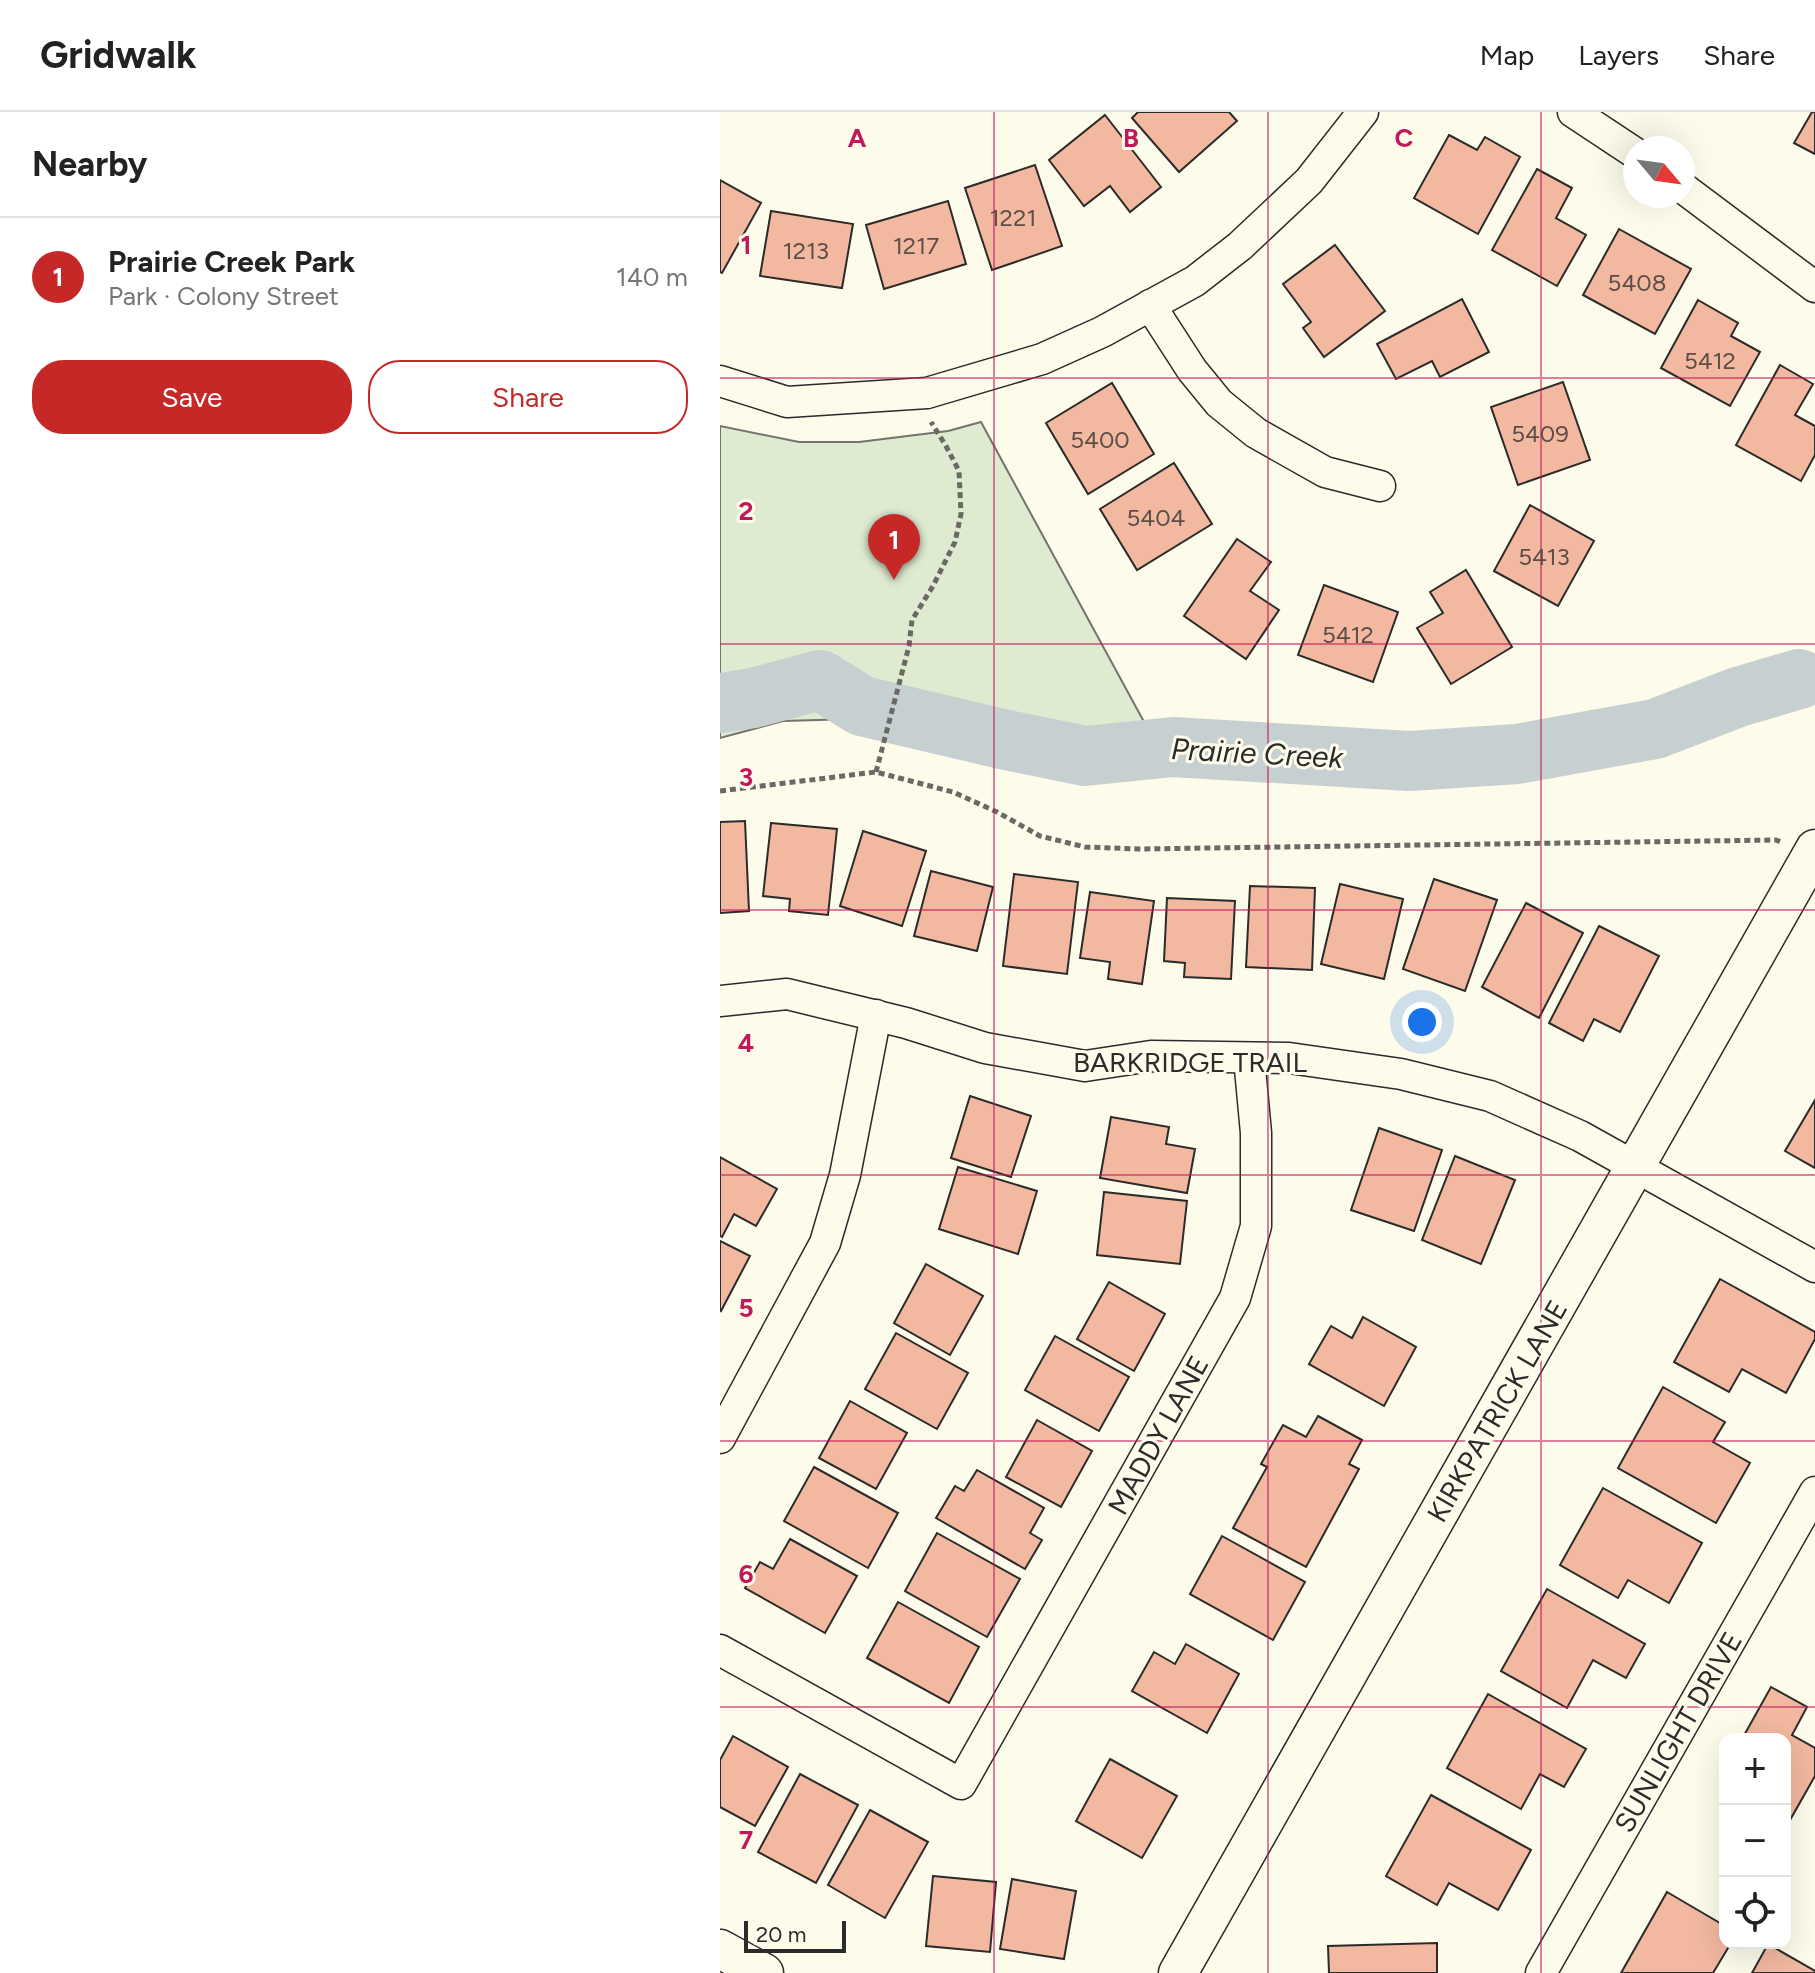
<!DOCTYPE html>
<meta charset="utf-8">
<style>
:root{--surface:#fff;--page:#f6f6f6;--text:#222;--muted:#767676;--line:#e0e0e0;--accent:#c62828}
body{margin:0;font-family:Figtree,sans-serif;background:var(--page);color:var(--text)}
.controls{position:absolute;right:24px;bottom:24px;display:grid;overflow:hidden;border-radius:16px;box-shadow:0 8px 32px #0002}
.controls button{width:72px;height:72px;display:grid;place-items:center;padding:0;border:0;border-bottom:2px solid var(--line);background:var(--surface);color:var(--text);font:40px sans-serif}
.compass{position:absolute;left:903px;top:24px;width:72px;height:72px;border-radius:50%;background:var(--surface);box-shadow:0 8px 32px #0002;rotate:119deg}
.scale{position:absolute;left:24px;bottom:20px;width:102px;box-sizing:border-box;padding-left:8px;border:4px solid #2b2b2b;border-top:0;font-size:22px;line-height:28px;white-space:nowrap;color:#2b2b2b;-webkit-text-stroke:6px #fdfbea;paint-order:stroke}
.you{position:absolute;left:702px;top:910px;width:28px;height:28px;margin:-20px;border:6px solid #fff;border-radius:50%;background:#1a73e8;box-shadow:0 0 0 12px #1a73e833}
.badge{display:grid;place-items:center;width:52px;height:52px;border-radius:50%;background:var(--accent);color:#fff;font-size:26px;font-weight:700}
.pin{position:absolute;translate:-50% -66px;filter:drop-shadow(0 2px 4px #0008)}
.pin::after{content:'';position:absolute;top:42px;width:28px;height:24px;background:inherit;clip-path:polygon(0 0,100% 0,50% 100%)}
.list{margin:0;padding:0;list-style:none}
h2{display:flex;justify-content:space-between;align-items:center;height:104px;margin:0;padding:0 32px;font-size:34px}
h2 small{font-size:26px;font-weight:400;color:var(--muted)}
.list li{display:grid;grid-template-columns:52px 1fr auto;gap:24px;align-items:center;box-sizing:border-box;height:120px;padding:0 32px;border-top:2px solid var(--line)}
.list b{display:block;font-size:30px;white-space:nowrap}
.list p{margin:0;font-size:26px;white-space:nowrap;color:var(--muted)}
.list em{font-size:26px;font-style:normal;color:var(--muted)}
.actions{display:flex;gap:16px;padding:24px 32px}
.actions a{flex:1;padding:18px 0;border:2px solid var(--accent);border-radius:32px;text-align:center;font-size:28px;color:var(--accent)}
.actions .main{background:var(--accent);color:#fff}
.icon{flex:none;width:44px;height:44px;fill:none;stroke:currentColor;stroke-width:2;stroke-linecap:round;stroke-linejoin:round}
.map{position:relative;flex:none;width:1095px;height:1861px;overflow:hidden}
header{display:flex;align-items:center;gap:48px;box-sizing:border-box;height:112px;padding:0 40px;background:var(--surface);border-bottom:2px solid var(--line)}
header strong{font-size:38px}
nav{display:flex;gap:44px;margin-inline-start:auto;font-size:28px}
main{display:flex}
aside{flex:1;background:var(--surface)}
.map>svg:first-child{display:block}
.green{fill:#deebd1;stroke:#74746e;stroke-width:2}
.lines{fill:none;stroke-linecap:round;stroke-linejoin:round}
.river{stroke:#c7d0d0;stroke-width:60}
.building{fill:#f2b8a0;stroke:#2b2b2b;stroke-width:2}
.minor-casing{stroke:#2b2b2b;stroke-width:33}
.tertiary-casing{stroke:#2b2b2b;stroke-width:41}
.path{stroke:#6a6964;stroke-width:5;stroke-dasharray:6 4;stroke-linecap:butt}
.minor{stroke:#fdfbea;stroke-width:30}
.tertiary{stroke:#fdfbea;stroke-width:38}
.grid{fill:none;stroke:#c2185b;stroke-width:2;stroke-opacity:0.55}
.labels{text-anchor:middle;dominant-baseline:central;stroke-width:6;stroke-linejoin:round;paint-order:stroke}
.number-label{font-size:24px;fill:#5d4e48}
.street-label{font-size:28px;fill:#2b2b2b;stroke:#fdfbea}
.water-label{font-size:30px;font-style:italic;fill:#2b2b2b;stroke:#fdfbea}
.grid-label{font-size:26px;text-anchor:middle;font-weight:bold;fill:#c2185b;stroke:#fdfbea;stroke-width:6;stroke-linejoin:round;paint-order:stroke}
</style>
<header>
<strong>Gridwalk</strong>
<nav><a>Map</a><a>Layers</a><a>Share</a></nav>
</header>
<main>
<aside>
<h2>Nearby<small></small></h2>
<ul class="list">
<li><span class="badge">1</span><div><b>Prairie Creek Park</b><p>Park · Colony Street</p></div><em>140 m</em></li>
</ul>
<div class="actions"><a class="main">Save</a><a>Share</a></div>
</aside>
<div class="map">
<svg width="1095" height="1861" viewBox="0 0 1095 1861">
<rect width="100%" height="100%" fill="#fdfbea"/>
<!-- green -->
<polygon class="green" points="261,310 442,643 279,636 167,606 63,609 0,626 0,314 79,330 139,330 228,319"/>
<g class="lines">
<!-- river -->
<polyline class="river" points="0,591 33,586 100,568 142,594 282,627 365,644 453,635 690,649 797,642 935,617 1018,585 1079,567"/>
</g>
<!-- building -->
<g class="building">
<polygon points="418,0 509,0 517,9 459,60 412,6"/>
<polygon points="1092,0 1095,0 1095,42 1074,31"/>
<polygon points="385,3 441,75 410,100 390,74 364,94 329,48"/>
<polygon points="729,23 757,38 765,25 800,45 758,122 694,86"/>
<polygon points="315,53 342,134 272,158 245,76"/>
<polygon points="817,57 852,76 836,106 866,123 837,174 772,138"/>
<polygon points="0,68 41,91 2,161 0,160"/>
<polygon points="228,89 246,152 164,177 146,113"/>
<polygon points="51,99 133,112 122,176 40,164"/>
<polygon points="899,117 971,157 935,222 863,183"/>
<polygon points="615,133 665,199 604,245 583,216 591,210 563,172"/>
<polygon points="742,187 769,240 720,265 712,249 676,267 657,232"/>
<polygon points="978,188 1018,211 1011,224 1040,240 1010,294 941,256"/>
<polygon points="1060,253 1093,272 1075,303 1095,314 1095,343 1081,369 1016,333"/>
<polygon points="843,270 870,348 798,373 771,295"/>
<polygon points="392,271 434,342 368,382 326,311"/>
<polygon points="454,351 492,412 417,458 380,397"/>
<polygon points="810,393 874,429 838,494 774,459"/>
<polygon points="517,427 551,450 530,479 559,498 526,547 464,504"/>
<polygon points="746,458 792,535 731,572 697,516 723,501 710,480"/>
<polygon points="604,473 678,500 653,570 578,543"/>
<polygon points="25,709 29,799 0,801 0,710"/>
<polygon points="51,711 117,717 108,803 69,799 70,787 43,784"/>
<polygon points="143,719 206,739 182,814 120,794"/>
<polygon points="211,759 273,775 257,839 194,824"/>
<polygon points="294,762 358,770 347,862 283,854"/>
<polygon points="714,767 777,788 745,879 683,857"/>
<polygon points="620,772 683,787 664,867 601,852"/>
<polygon points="530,774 595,776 592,858 526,855"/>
<polygon points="370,780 434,789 422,872 388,867 390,850 360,846"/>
<polygon points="447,786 515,789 511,867 464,865 465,851 444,849"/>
<polygon points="806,791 863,821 819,906 762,875"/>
<polygon points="879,814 939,844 900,920 874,907 863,929 829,911"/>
<polygon points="250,984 311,1004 291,1065 231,1046"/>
<polygon points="1095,988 1095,1056 1065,1039"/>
<polygon points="391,1005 449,1015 446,1032 475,1037 467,1081 380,1066"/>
<polygon points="659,1016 722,1038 694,1119 631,1098"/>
<polygon points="735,1044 795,1068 761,1152 702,1128"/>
<polygon points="0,1045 57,1077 36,1114 14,1102 2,1125 0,1124"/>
<polygon points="238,1055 317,1079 298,1142 219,1117"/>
<polygon points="384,1080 467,1089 460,1152 377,1143"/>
<polygon points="0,1129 30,1144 1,1199 0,1198"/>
<polygon points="206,1152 263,1184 230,1243 174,1211"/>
<polygon points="1000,1167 1095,1220 1095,1227 1066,1281 1022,1257 1009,1280 954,1250"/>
<polygon points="389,1170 445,1202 414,1259 357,1227"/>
<polygon points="643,1205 696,1235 664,1294 589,1252 611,1214 632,1226"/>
<polygon points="176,1221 248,1261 217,1317 145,1277"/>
<polygon points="335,1224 409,1265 379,1319 305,1278"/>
<polygon points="943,1275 1005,1310 993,1330 1030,1351 996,1411 898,1356"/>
<polygon points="130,1289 187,1321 156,1377 99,1346"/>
<polygon points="598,1304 642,1328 629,1352 639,1357 586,1455 513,1416 547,1355 541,1352 563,1313 586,1325"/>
<polygon points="317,1308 372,1339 341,1395 286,1365"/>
<polygon points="94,1355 178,1401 148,1456 64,1409"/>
<polygon points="257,1358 324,1396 310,1421 322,1428 305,1457 216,1406 235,1374 244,1379"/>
<polygon points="883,1376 982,1431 949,1491 908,1468 898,1486 840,1453"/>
<polygon points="217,1421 300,1467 267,1525 185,1479"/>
<polygon points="502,1424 585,1470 553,1528 470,1482"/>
<polygon points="70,1427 137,1464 105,1521 25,1476 40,1450 53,1457"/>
<polygon points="827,1477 925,1532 906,1566 873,1548 847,1596 781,1559"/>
<polygon points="178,1490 259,1535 229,1591 147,1546"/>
<polygon points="466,1532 519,1562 487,1621 412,1579 434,1540 455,1552"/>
<polygon points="1051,1575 1087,1595 1072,1623 1095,1636 1095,1664 1070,1708 1065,1705 1065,1627 1022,1627"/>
<polygon points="768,1582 866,1637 844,1675 820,1662 801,1697 727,1656"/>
<polygon points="13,1624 68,1655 35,1714 0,1695 0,1648"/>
<polygon points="390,1647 457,1684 422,1746 356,1709"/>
<polygon points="80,1662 138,1693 96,1771 38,1740"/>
<polygon points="711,1683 811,1738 778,1798 729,1771 717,1793 666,1764"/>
<polygon points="150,1698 208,1730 165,1806 108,1773"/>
<polygon points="213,1764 276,1770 270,1840 206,1834"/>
<polygon points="292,1767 356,1779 344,1847 280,1837"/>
<polygon points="947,1780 1005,1814 1005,1831 1011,1831 993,1861 901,1861"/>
<polygon points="717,1831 717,1861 609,1861 608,1834"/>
<polygon points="1048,1832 1095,1859 1095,1861 1032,1861"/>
</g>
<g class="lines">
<defs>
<g id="minor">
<polyline points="853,0 915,41"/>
<polyline points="963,76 1095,175"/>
<polyline points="430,193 472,258 499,291 536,321 605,360 660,374"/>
<polyline points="0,269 67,290 207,281 322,247 382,220 475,169 520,134 589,69 643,0"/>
<polyline points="0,889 67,882 186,911 265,936 365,954 431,944 569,946 681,962 770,984 860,1024 1095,1155"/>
<polyline points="0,1326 105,1131 125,1063 156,903"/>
<polyline points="0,1538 241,1672 515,1186 536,1114 536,1021 529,946"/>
<polyline points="821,1861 1095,1380"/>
</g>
<g id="tertiary">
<polyline points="0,1837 44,1861"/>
<polyline points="458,1861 1095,737"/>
</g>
</defs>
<!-- minor casing -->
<use href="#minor" class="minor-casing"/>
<!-- tertiary casing -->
<use href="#tertiary" class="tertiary-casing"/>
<!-- path -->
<g class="path">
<polyline points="156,660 189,534 192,508 213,474 235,430 241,402 239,359 226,334 211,310"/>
<polyline points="0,679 156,660 233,680 277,700 320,724 365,735 418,737 1056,728 1061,730"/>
</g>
<!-- minor -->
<use href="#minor" class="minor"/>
<!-- tertiary -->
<use href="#tertiary" class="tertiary"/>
</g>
<!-- grid -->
<path class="grid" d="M274 0V1861M548 0V1861M821 0V1861M0 266H1095M0 532H1095M0 798H1095M0 1063H1095M0 1329H1095M0 1595H1095"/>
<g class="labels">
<!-- number labels -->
<g class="number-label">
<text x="293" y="105">1221</text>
<text x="196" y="133">1217</text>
<text x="86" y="138">1213</text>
<text x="917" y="170">5408</text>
<text x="990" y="248">5412</text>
<text x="820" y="321">5409</text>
<text x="380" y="327">5400</text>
<text x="436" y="405">5404</text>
<text x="824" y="444">5413</text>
<text x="628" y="522">5412</text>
</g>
<!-- street labels -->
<g class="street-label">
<text x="470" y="950">BARKRIDGE TRAIL</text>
<text transform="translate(777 1299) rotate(-60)">KIRKPATRICK LANE</text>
<text transform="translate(438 1323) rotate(-61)">MADDY LANE</text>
<text transform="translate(958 1620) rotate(-60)">SUNLIGHT DRIVE</text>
</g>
<!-- water labels -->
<g class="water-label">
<text transform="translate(537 641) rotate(3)">Prairie Creek</text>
</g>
</g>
<g class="grid-label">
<text x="137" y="35">A</text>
<text x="411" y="35">B</text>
<text x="684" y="35">C</text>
<text x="26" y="142">1</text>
<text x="26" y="408">2</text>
<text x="26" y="674">3</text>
<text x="26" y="940">4</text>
<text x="26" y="1205">5</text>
<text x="26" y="1471">6</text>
<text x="26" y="1737">7</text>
</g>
</svg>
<div class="controls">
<button>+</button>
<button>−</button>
<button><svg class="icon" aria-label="locate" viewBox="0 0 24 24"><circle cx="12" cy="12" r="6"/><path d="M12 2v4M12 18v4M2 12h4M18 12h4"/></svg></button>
</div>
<svg class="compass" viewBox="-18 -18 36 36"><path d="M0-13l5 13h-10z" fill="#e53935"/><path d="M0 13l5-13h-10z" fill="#767676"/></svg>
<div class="scale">20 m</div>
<div class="you"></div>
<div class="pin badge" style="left:174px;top:468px">1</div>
</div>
</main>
